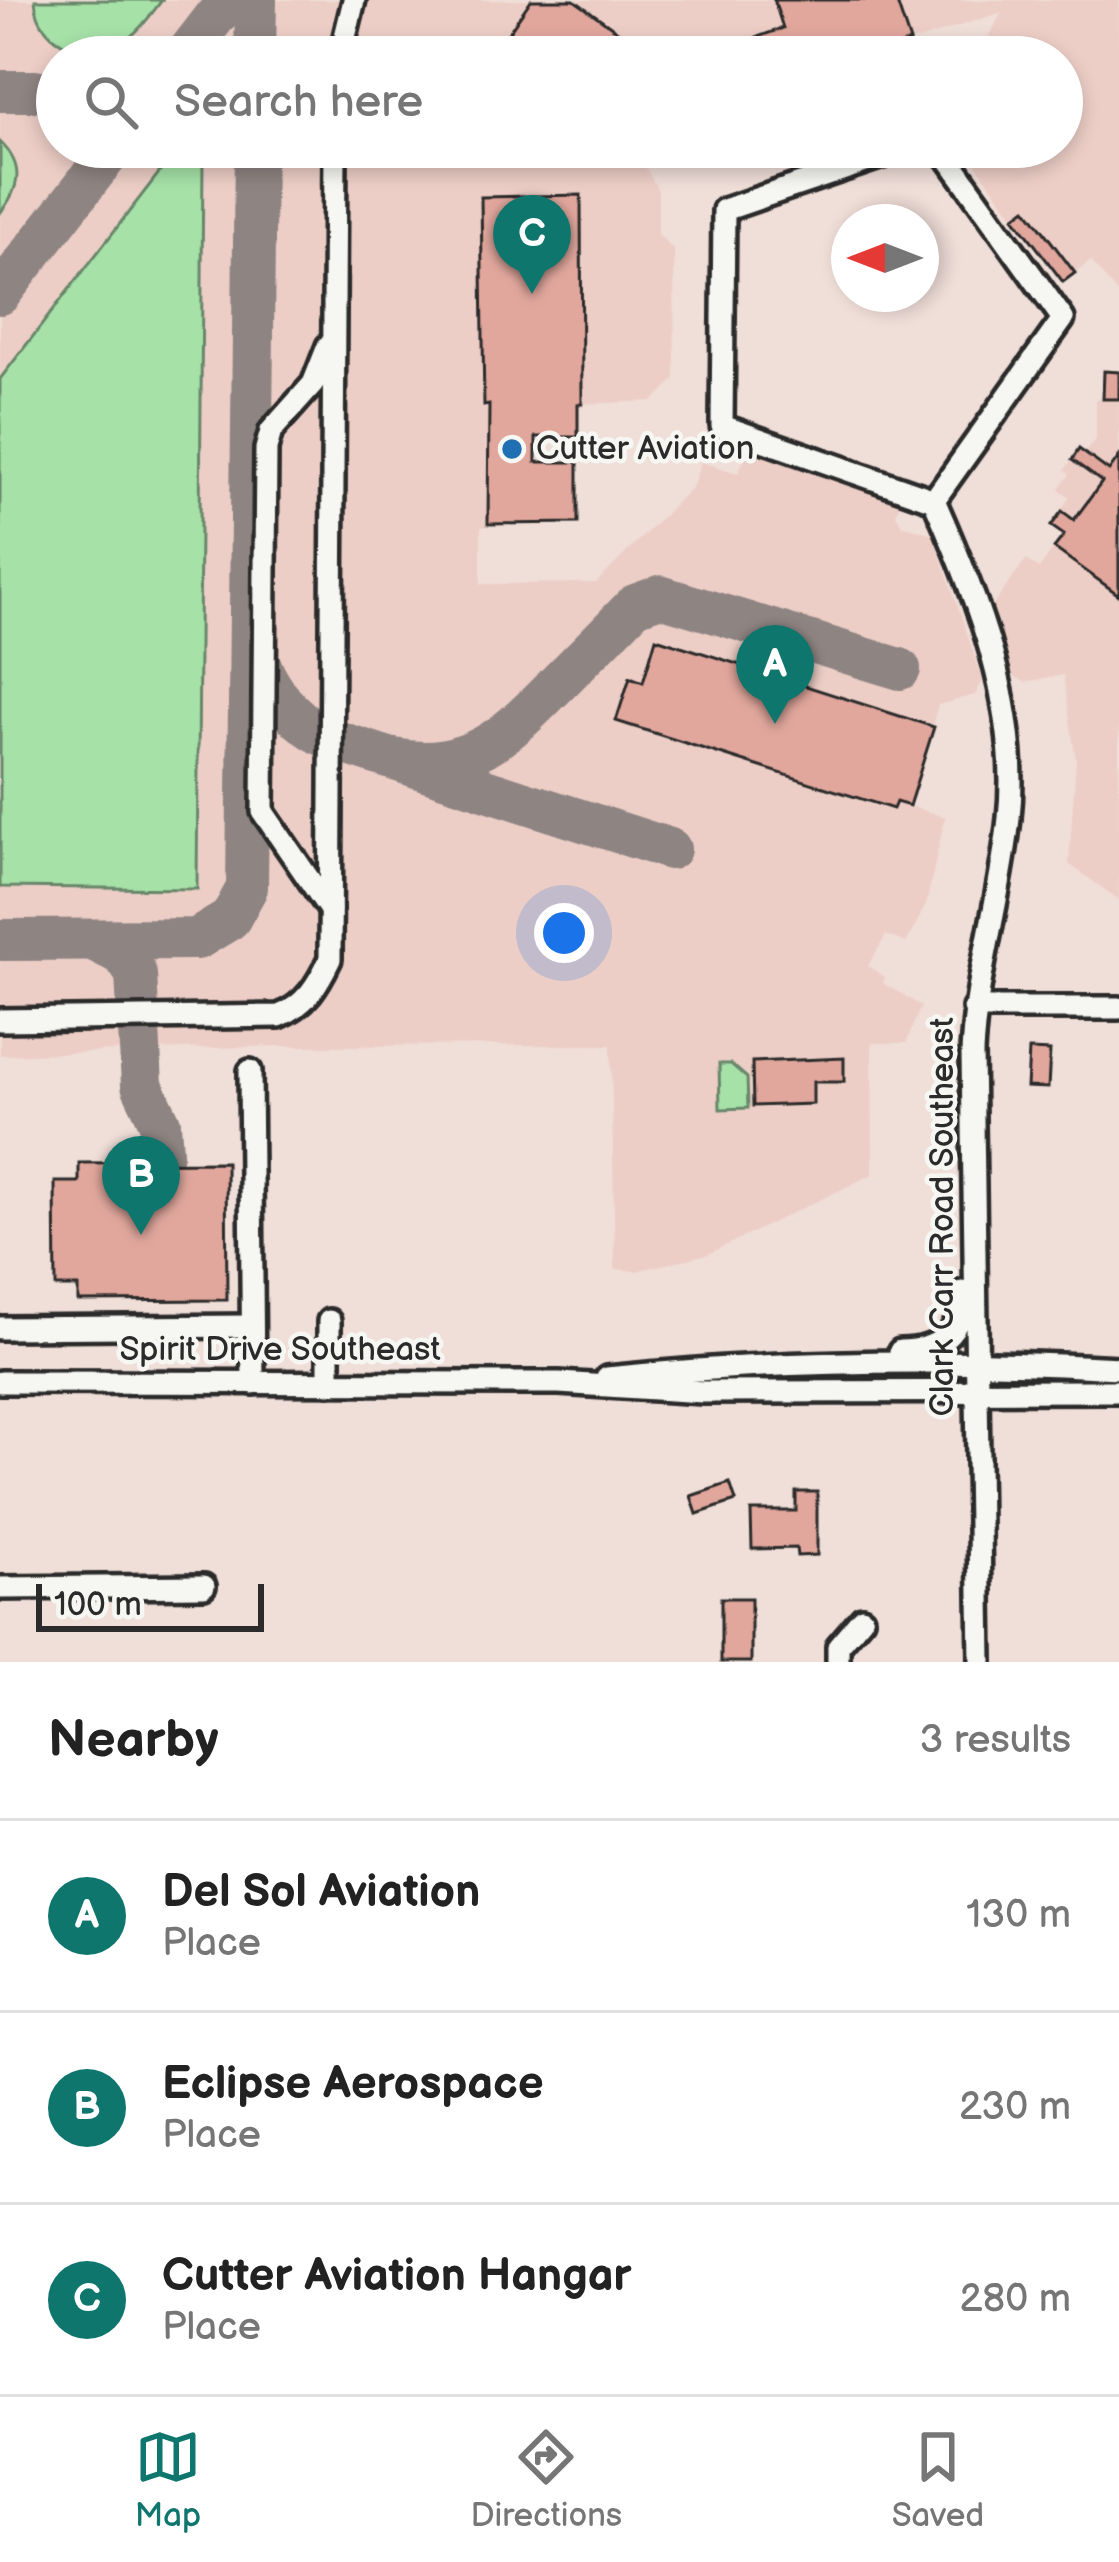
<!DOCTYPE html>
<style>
:root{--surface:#fff;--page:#f6f6f6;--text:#222;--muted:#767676;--line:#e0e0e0;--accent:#0f766e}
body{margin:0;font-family:"Balsamiq Sans",sans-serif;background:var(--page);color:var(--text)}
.compass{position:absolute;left:831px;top:204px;width:108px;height:108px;border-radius:50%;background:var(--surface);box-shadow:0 6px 18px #0003;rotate:270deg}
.scale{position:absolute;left:36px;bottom:30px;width:228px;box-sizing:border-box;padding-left:12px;border:6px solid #2b2b2b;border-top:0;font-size:33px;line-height:42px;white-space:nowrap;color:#2b2b2b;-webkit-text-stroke:9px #f6f6f2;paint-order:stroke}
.you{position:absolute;left:564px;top:933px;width:42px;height:42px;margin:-30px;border:9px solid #fff;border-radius:50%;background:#1a73e8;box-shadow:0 0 0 18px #1a73e833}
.badge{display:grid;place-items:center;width:78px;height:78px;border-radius:50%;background:var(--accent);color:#fff;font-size:39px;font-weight:700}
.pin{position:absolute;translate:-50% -99px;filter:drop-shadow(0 3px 6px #0008)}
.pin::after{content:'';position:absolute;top:63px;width:42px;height:36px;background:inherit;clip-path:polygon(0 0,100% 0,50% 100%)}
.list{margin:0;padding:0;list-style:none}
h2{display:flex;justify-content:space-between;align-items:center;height:156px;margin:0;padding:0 48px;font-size:51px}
h2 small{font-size:39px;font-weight:400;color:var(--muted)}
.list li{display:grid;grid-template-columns:78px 1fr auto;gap:36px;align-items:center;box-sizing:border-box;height:192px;padding:0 48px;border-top:3px solid var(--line)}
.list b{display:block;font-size:45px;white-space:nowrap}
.list p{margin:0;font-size:39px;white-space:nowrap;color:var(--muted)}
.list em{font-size:39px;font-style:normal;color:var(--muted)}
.icon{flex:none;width:66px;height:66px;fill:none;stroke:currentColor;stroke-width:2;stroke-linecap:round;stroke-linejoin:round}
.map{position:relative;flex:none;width:1119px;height:1662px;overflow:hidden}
.search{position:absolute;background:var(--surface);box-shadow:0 6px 18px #0003;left:36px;right:36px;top:36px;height:132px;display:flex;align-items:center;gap:30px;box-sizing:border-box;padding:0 42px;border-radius:66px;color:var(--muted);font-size:45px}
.sheet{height:732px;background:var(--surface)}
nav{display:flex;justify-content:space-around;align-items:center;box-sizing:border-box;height:168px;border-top:3px solid var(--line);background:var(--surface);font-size:33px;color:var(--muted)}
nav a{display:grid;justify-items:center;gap:6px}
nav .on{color:var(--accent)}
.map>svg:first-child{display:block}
.built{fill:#eccec6}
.green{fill:#a6e2a8;stroke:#68866a;stroke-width:3}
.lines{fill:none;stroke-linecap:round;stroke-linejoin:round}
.taxiway{stroke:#8e8482;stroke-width:42}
.building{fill:#e1a79d;stroke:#2b2b2b;stroke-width:3}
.minor-casing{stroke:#2b2b2b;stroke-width:30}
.minor{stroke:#f6f6f2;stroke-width:21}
.poi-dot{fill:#1f6fb2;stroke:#f6f6f2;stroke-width:4.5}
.labels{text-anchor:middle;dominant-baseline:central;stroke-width:9;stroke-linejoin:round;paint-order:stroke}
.poi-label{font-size:33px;fill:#2b2b2b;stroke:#f6f6f2;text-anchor:start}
.street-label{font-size:33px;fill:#2b2b2b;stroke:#f6f6f2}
</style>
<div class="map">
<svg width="1119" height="1662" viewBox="0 0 1119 1662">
<rect width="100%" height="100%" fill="#f0ded8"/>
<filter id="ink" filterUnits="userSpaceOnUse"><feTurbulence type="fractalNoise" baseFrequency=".00833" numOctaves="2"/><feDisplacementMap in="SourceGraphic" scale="24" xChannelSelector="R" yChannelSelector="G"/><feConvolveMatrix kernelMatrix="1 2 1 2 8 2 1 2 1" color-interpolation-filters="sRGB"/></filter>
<g filter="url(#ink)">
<!-- built -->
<g class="built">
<polygon points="0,0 1119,0 1119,296 1091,261 1063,282 963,147 1062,147 1062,57 978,57 1002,12 866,57 57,57 57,147 634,147 658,190 658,234 674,251 675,379 653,401 578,404 578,437 536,438 536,462 578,462 578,523 489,524 481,528 481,584 596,583 693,486 701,462 738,473 750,447 902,495 896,514 902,525 933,534 983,680 975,695 938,705 909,806 945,817 926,905 906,943 886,935 868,966 885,977 883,983 921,1006 906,1043 872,1043 873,1174 708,1254 636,1271 615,1269 611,1045 278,1046 0,1055"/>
<polygon points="1104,371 1119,372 1119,900 1069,864 1076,759 1063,675 1025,682 1012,675 991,608 1026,560 1039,569 1063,535 1050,525 1070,497 1059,489 1070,474 1065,470 1079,449 1085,453 1096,439 1096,399 1103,398"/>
</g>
<!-- green -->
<g class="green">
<path d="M35 0H162C152 13 143 27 130 37 95 65 38 48 35 0Z"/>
<path d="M0 142C25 166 20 188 0 213Z"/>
<polygon points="179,147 187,147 203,159 197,889 0,887 0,379"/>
<polygon points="719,1064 731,1064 747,1078 748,1108 720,1109"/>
</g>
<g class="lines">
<!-- taxiway -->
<g class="taxiway">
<polyline points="184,57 228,0"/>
<polyline points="255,57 256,0"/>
<polyline points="0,91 57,91"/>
<polyline points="0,294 114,147"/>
<path d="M255 648C265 689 293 721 330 739L670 849"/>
<path d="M393 759C469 773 506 736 555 686 582 659 609 632 635 605L660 596 900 669"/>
<polyline points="0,940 197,939 230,919 247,888 255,147"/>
<polyline points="95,941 123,955 136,974 142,1085 160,1123 162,1153"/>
</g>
</g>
<!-- building -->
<g class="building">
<polygon points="531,0 574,0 654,57 530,57 504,39"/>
<polygon points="774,0 896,0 910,42 866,57 702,57 783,28"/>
<polygon points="581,195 582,404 578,404 578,437 536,437 536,462 578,462 578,523 488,524 489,405 484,406 481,197"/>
<polygon points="1026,208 1075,273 1063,282 1014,217"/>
<polygon points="1104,371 1119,372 1119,399 1103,399"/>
<polygon points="1079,449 1109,471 1119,457 1119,595 1054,548 1064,535 1051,526 1062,511 1074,520 1102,482 1072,460"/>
<polygon points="656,638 934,727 909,806 896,802 893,809 616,721 630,677 643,682"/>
<polygon points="1029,1050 1050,1051 1048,1088 1027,1087"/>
<polygon points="844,1058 844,1082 813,1082 813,1104 753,1106 752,1062"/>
<polygon points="226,1162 227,1300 78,1301 78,1287 56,1287 55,1182 79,1182 79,1163"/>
<polygon points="730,1483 736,1501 697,1514 691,1496"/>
<polygon points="796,1492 817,1492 817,1555 797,1556 796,1548 752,1549 751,1511 796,1511"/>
<rect x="721" y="1598" width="30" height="64"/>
</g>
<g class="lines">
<defs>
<g id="minor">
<polyline points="340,57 354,0"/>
<polyline points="909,147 724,210 722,426 934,500 1063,319 940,147"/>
<polyline points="328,346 313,384 271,431 266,449 263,812 330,910"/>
<path d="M934 500C977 597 1021 710 1009 818 1001 897 976 973 972 1053L981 1662"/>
<polyline points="974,1008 1119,1008"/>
<path d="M0 1020 279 1016C306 1005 318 984 330 959L335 147"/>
<polyline points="250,1071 253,1383"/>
<polyline points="329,1321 329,1383"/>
<polyline points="0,1328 251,1326"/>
<path d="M900 1351C938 1351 964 1332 963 1292"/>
<path d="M607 1378C777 1360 949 1358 1119 1368"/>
<polyline points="0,1382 559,1383 703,1392 1119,1391"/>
<polyline points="0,1588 204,1586"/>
<polyline points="838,1662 838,1646 862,1618"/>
</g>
</defs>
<!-- minor casing -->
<use href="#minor" class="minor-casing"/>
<!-- minor -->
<use href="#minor" class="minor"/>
</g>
</g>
<!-- markers -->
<circle class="poi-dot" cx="512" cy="449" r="12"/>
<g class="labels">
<!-- poi labels -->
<g class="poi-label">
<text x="536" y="449">Cutter Aviation</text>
</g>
<!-- street labels -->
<g class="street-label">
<text transform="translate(943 1217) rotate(-90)">Clark Carr Road Southeast</text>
<text x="280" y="1350">Spirit Drive Southeast</text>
</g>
</g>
</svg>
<svg class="compass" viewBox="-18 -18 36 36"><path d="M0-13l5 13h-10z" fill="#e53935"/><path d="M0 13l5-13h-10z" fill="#767676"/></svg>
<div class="scale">100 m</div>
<div class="you"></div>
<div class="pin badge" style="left:775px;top:724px">A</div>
<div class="pin badge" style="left:141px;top:1235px">B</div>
<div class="pin badge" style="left:532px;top:294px">C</div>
<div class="search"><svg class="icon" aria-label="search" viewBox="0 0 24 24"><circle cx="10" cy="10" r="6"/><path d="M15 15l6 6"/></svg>Search here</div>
</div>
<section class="sheet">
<h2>Nearby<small>3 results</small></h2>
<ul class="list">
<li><span class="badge">A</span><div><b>Del Sol Aviation</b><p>Place</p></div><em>130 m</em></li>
<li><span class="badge">B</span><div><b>Eclipse Aerospace</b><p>Place</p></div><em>230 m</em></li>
<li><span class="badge">C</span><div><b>Cutter Aviation Hangar</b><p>Place</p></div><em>280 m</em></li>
</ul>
</section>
<nav>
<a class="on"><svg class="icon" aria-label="map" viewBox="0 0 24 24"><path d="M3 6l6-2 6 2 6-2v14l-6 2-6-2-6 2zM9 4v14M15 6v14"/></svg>Map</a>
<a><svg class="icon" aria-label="directions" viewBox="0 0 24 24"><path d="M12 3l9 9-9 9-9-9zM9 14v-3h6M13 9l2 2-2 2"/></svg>Directions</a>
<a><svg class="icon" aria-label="saved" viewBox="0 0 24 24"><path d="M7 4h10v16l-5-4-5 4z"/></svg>Saved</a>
</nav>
